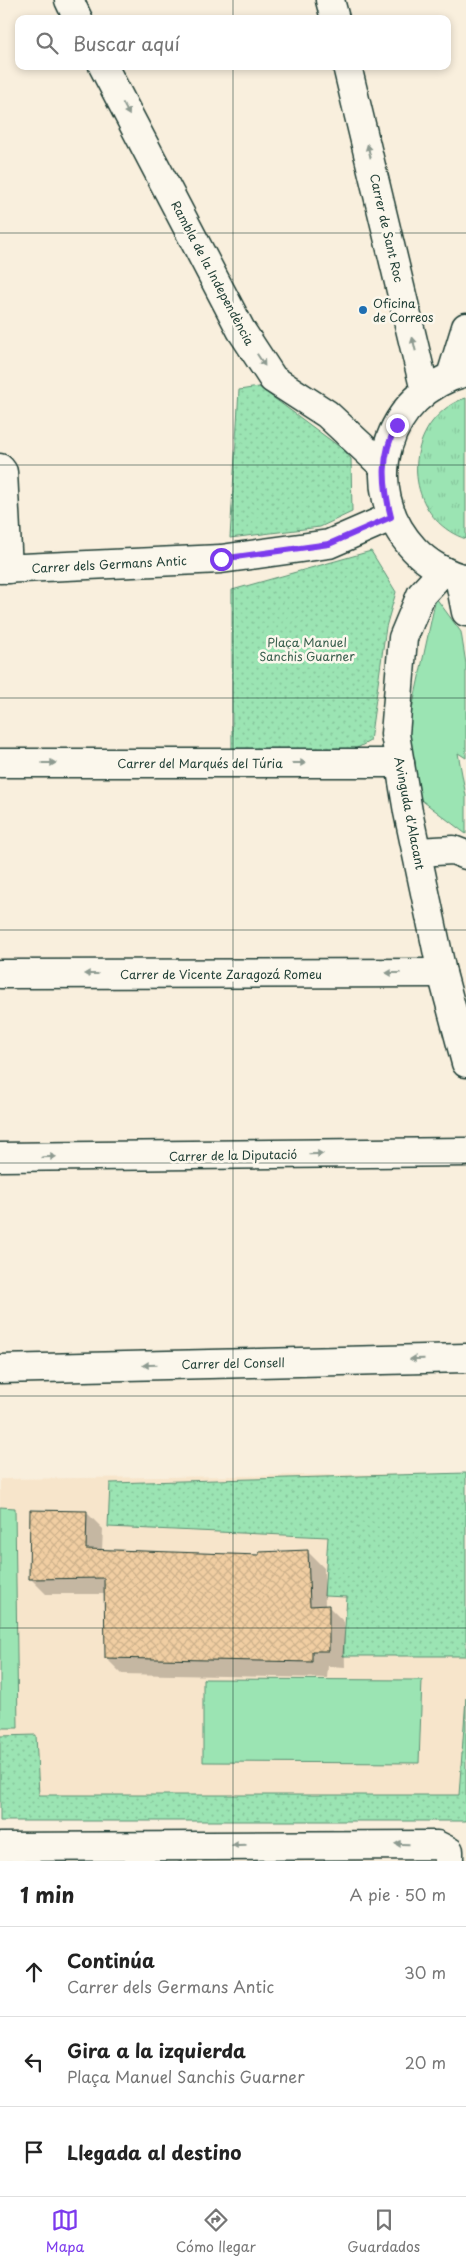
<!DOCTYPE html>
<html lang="es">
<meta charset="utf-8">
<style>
:root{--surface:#fff;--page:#f2f2f2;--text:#222;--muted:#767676;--line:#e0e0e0;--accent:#7c3aed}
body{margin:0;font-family:"Playpen Sans",sans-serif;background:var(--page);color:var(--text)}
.stop{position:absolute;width:15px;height:15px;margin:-11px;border:4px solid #7c3aed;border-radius:50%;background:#fff}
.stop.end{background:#7c3aed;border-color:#fff;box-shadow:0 1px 5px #0008}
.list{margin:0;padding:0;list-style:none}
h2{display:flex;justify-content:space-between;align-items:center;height:65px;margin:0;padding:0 20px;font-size:21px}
h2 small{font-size:16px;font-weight:400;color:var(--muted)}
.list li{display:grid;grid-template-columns:32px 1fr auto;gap:15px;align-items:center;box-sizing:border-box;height:90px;padding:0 20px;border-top:1px solid var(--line)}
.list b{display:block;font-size:19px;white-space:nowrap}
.list p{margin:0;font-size:16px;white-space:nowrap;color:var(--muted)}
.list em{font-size:16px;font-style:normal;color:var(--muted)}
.icon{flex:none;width:28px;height:28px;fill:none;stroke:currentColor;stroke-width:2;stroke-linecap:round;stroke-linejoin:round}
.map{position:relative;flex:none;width:466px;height:1861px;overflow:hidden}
.search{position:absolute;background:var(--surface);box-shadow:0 2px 8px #0003;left:15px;right:15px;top:15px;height:55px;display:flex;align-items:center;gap:12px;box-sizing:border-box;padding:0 18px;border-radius:10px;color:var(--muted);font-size:19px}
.sheet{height:335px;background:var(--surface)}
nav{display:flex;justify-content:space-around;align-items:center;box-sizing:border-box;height:70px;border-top:1px solid var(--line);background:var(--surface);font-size:14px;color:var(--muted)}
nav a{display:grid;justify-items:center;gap:2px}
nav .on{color:var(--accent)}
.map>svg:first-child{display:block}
.built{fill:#f7e5cb}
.grass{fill:url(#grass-tufts);stroke:#5d9074}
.park{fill:url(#park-dots);stroke:#5d9074}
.garden{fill:#9be4b3;stroke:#5d9074}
.shadow{fill:#0003}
.building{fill:url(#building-cross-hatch);stroke:#1f3d34}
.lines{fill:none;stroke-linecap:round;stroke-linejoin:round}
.street-casing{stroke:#1f3d34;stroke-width:31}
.secondary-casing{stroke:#1f3d34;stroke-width:31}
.street{stroke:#fbf7ec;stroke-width:28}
.secondary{stroke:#fbf7ec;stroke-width:28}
.oneway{fill:#8d9a90}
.route{stroke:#7c3aed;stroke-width:6}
.grid{fill:none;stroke:#1f3d34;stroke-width:1;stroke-opacity:0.55}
.poi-dot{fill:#1f6fb2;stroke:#fbf7ec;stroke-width:2}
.labels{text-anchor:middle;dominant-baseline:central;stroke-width:5;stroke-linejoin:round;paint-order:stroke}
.street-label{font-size:12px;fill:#1f3d34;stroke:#fbf7ec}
.poi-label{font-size:12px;fill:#1f3d34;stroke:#fbf7ec;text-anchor:start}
.park-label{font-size:12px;fill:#385e4d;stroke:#fbf7ec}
</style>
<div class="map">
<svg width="466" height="1861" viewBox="0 0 466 1861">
<defs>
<pattern id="grass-tufts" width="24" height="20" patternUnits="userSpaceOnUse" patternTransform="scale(1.25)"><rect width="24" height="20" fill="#9be4b3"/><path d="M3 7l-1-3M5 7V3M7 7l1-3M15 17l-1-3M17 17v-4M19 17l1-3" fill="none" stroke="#85c49b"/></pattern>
<pattern id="park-dots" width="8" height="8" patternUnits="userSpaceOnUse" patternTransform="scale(1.25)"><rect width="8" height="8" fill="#9be4b3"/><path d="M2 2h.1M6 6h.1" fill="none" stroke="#85c49b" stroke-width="1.8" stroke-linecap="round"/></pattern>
<pattern id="building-cross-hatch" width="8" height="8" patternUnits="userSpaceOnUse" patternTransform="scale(1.25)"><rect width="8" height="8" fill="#f1cea2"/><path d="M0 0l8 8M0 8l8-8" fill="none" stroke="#ceb28c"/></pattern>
</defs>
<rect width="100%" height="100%" fill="#f9efdd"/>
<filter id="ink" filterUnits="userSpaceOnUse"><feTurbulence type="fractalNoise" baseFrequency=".02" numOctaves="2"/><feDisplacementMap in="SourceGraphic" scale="10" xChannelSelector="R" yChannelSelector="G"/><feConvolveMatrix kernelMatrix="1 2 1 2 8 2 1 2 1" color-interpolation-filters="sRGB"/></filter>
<g filter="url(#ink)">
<!-- built -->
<polygon class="built" points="466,1473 466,1821 0,1821 0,1479"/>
<!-- grass -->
<path class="grass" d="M466 398V539C417 523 402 462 432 422 441 411 452 402 466 398Z"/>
<!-- park -->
<g class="park">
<polygon points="259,387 345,451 351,459 352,512 320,527 230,538 239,390"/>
<polygon points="371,551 396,592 386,627 370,741 348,753 232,753 232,590"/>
<polygon points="466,1473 466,1656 343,1656 347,1597 324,1596 328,1537 108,1527 110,1483"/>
<polygon points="466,1698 466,1821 0,1821 0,1736 36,1735 39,1795 459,1795"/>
</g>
<!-- garden -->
<g class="garden">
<polygon points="436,598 461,632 466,664 466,758 458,753 466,796 466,834 420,799 408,728"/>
<polygon points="0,1507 15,1508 18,1728 0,1728"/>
<polygon points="203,1679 422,1680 419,1763 203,1762"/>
</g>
<!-- shadow -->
<polygon class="shadow" points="87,1513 103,1529 102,1550 260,1556 308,1552 324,1568 325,1606 328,1606 344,1622 345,1667 328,1666 327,1678 122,1674 106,1658 106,1594 46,1594 30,1578"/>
<!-- building -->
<polygon class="building" points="30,1510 87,1511 86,1549 259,1555 259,1552 308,1550 310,1606 329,1605 329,1651 312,1651 312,1662 105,1658 104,1578 29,1579"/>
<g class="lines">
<defs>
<g id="street">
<polyline points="330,0 335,19"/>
<polyline points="347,66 425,391"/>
<polyline points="0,468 3,472 8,569"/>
<polyline points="0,569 221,559 329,544 391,517"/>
<polyline points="443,571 421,595 403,638 395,734 408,812 442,973 466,1063"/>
<polyline points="0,763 400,763"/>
<polyline points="417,852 453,850 466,855"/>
<polyline points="0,974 442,973"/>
<polyline points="0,1157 466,1152"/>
<polyline points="0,1369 466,1358"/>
<polyline points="0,1847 437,1845 449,1851 449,1861"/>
</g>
<g id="secondary">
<polyline points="69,0 78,19"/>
<polyline points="103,66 241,330 273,379 327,414 384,467"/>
<path d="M466 372C385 393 357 488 414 549 427 563 447 575 466 579"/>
<polyline points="451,376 466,327"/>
<polyline points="459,577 466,612"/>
</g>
</defs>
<!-- street casing -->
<use href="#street" class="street-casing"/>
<!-- secondary casing -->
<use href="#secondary" class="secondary-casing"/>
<!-- street -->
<use href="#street" class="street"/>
<!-- secondary -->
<use href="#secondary" class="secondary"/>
</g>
<!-- one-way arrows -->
<defs><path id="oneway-solid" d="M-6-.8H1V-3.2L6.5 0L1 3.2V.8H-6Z" transform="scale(1.25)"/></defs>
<g class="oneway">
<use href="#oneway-solid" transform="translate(126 109) rotate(62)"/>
<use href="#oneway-solid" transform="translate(369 151) rotate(-103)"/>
<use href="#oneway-solid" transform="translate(414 344) rotate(-103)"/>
<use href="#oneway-solid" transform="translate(261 360) rotate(57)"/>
<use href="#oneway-solid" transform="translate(49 763)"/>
<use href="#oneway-solid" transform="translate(299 763)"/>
<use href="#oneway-solid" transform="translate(393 973) rotate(180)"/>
<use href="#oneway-solid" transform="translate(91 974) rotate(180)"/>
<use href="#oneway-solid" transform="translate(316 1154) rotate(-1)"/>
<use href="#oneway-solid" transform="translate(49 1157) rotate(-1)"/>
<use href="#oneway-solid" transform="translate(417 1359) rotate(179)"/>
<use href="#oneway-solid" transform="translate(150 1365) rotate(179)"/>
<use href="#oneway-solid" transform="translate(402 1844) rotate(-179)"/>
<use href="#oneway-solid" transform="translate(239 1845) rotate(179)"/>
</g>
</g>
<g class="lines" filter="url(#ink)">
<!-- route -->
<path class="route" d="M221 559 329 544 391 517C383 485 380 455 397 425"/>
</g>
<!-- grid -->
<path class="grid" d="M233 0V19M233 66V1861M0 233H466M0 465H466M0 698H466M0 930H466M0 1163H466M0 1396H466M0 1628H466"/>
<!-- markers -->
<circle class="poi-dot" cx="363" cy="310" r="5"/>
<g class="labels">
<!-- street labels -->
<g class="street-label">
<text transform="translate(387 228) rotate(77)">Carrer de Sant Roc</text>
<text transform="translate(213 273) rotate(62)">Rambla de la Independència</text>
<text transform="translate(109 564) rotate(-3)">Carrer dels Germans Antic</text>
<text x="200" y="763">Carrer del Marqués del Túria</text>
<text transform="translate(410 813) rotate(79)">Avinguda d'Alacant</text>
<text x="221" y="974">Carrer de Vicente Zaragozá Romeu</text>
<text transform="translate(233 1155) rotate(-1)">Carrer de la Diputació</text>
<text transform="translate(233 1363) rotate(-1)">Carrer del Consell</text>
</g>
<!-- poi labels -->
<g class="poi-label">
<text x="373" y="303">Oficina<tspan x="373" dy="14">de Correos</tspan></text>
</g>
<!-- park labels -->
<g class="park-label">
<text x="307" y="642">Plaça Manuel<tspan x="307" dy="14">Sanchis Guarner</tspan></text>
</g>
</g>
</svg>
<div class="stop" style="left:221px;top:559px"></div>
<div class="stop end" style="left:397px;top:425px"></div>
<div class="search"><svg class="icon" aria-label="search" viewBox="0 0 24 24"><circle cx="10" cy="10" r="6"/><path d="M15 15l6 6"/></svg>Buscar aquí</div>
</div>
<section class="sheet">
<h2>1 min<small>A pie · 50 m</small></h2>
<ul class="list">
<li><svg class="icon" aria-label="ahead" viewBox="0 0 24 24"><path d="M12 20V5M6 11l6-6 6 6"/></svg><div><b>Continúa</b><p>Carrer dels Germans Antic</p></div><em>30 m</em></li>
<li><svg class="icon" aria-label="left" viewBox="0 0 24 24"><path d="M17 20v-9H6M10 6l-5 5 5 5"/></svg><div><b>Gira a la izquierda</b><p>Plaça Manuel Sanchis Guarner</p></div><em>20 m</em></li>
<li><svg class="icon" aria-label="arrive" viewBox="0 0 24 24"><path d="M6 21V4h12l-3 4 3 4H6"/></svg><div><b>Llegada al destino</b></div></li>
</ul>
</section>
<nav>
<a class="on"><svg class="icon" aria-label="map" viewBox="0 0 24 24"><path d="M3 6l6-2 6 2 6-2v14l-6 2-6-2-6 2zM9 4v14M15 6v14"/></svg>Mapa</a>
<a><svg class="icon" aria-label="directions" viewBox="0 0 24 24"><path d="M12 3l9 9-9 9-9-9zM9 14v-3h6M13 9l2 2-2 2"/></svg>Cómo llegar</a>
<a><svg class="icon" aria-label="saved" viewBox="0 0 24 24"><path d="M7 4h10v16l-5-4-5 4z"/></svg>Guardados</a>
</nav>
